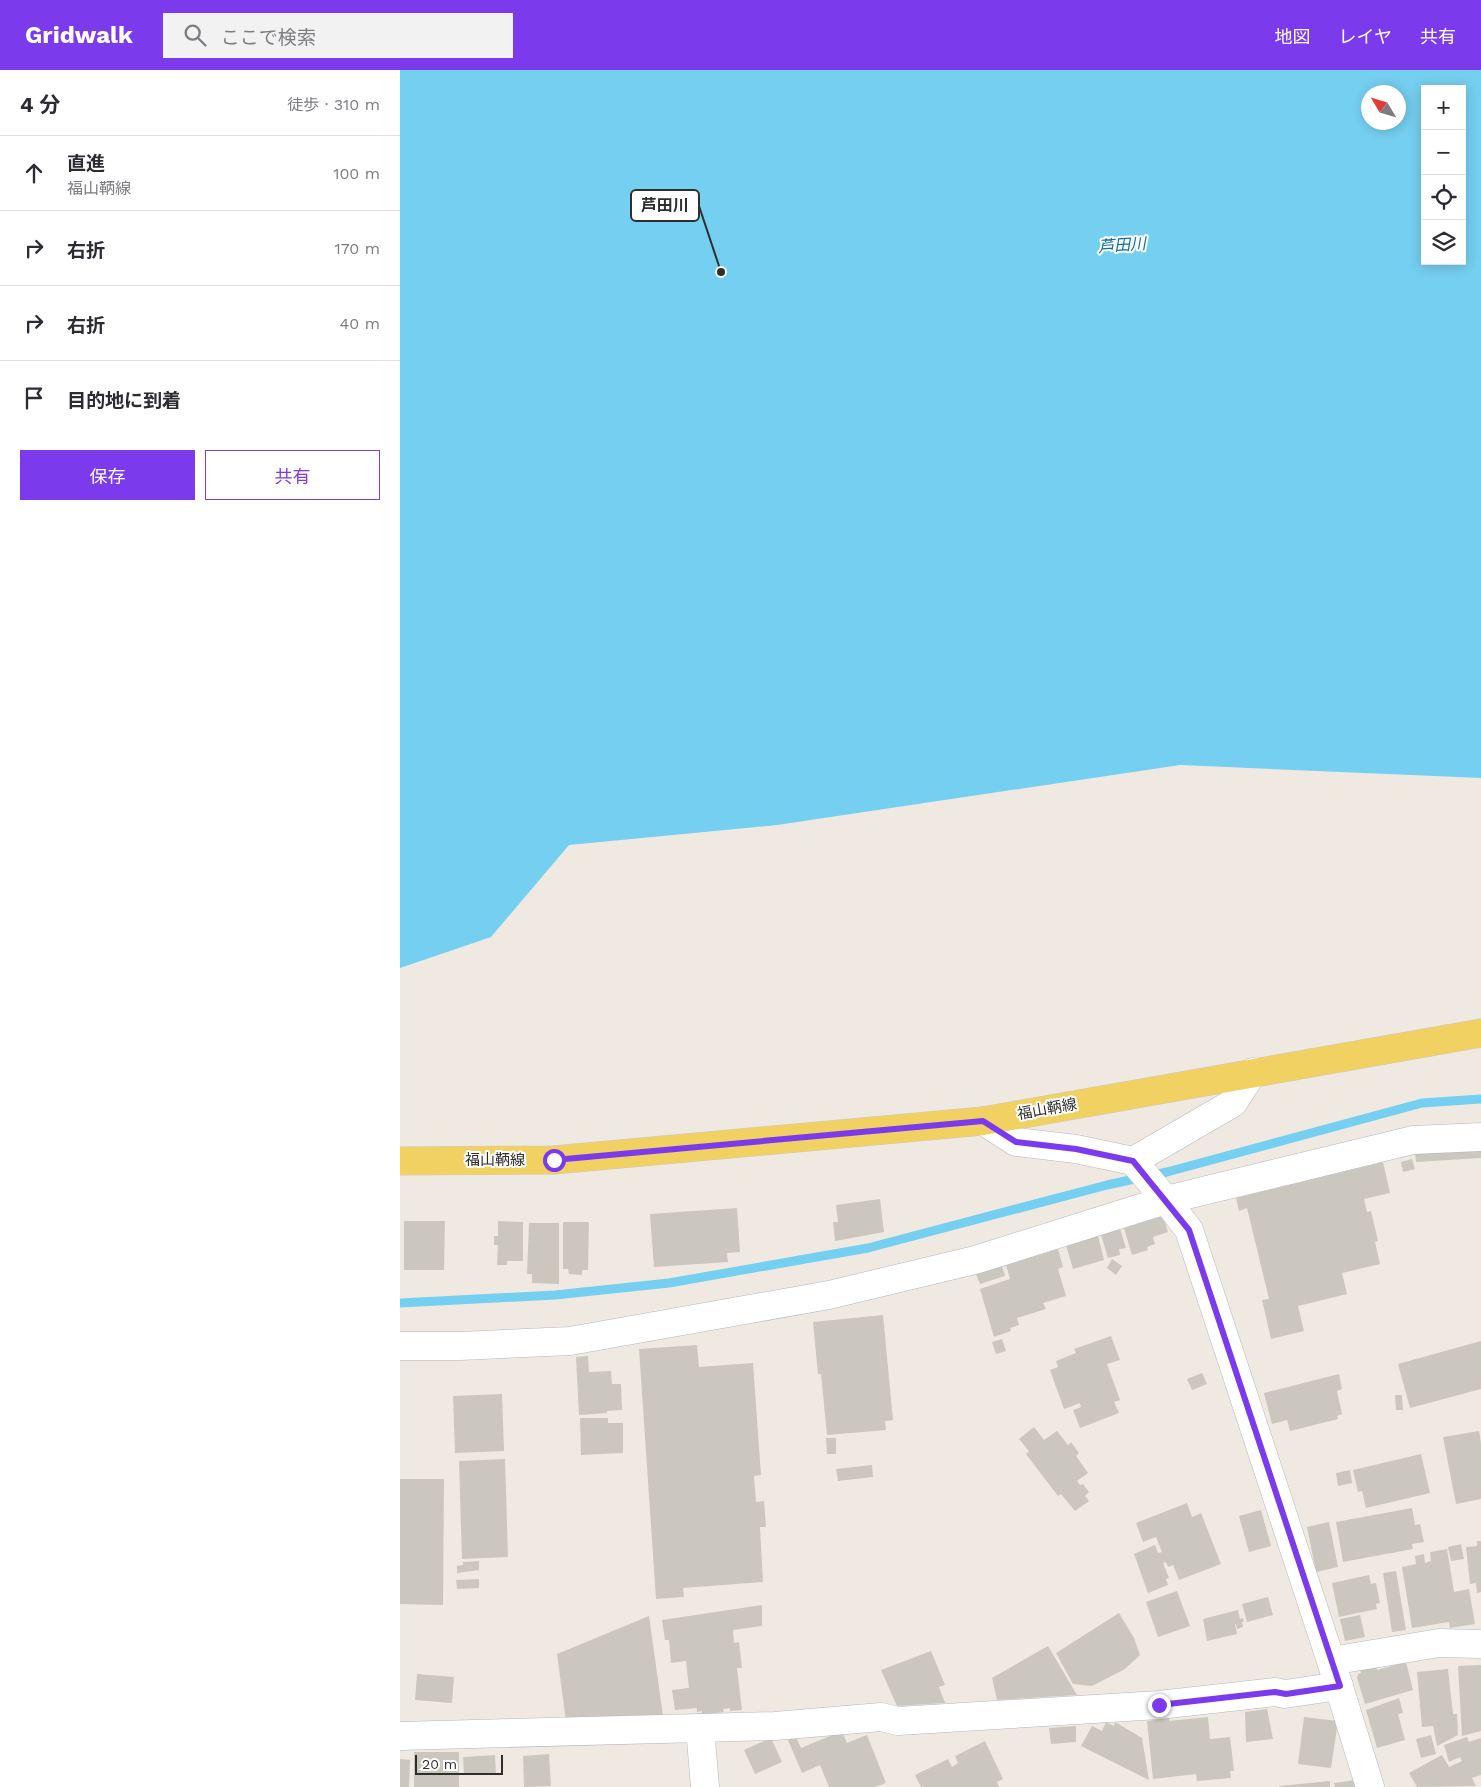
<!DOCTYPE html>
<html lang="ja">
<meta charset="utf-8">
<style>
:root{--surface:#fff;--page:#f2f2f3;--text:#2b2b33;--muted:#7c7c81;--line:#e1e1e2;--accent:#7c3aed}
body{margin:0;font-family:"Work Sans","Noto Sans JP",sans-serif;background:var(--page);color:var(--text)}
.controls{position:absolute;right:15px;top:15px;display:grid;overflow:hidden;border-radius:0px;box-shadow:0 2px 12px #0003}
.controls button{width:45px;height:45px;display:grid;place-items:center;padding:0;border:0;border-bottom:1px solid var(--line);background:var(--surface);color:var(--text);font:25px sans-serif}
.compass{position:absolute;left:961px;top:15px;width:45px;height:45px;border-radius:50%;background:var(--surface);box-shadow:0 2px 12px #0003;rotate:308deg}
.scale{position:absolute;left:15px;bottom:12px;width:88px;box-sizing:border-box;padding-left:5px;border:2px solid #2e2e2e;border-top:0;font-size:14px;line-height:18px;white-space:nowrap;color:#2e2e2e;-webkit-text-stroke:4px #fff;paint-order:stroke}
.stop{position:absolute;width:15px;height:15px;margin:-11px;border:4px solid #7c3aed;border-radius:50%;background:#fff}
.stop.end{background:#7c3aed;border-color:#fff;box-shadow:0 1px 5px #0008}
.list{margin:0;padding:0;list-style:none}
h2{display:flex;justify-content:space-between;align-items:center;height:65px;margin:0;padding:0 20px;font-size:21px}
h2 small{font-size:16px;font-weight:400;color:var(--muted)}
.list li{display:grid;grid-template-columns:32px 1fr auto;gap:15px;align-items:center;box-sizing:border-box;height:75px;padding:0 20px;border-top:1px solid var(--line)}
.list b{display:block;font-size:19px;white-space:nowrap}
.list p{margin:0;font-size:16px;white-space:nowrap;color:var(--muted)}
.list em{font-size:16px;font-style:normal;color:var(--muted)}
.actions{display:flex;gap:10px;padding:15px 20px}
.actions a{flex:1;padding:11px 0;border:1px solid var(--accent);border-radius:0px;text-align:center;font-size:18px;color:var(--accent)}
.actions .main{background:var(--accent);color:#fff}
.icon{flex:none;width:28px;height:28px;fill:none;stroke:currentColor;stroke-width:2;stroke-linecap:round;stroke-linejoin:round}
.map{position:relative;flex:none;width:1081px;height:1717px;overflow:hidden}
header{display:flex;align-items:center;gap:30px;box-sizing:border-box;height:70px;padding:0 25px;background:var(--accent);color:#fff}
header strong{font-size:24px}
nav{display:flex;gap:28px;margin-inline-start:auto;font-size:18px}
.search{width:350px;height:45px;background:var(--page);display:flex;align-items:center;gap:12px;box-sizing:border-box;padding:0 18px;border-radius:0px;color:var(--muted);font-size:19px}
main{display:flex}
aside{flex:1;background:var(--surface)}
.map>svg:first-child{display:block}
.water{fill:#75cff0;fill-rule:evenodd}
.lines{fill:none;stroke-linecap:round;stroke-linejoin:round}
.stream{stroke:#75cff0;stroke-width:9}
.building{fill:#cbc7bf}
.street-casing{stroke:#b4b7c1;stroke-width:29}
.primary-casing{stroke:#c9c9c9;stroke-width:29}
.street{stroke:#fff;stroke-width:28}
.primary{stroke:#f2d163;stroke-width:28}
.route{stroke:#7c3aed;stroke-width:6}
.labels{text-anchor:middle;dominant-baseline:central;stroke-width:4;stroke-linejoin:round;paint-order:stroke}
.street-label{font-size:15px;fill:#2e2e2e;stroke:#fff}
.water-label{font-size:16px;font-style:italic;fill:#0d6fa3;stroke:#fff}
.leader{fill:none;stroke:#2e2e2e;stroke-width:2}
.callout-dot{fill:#2e2e2e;stroke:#fff;stroke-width:2}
.callout{fill:#fff;stroke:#2e2e2e;stroke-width:2}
.callout-label{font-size:16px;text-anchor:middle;font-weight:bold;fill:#2e2e2e}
</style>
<header>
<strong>Gridwalk</strong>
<div class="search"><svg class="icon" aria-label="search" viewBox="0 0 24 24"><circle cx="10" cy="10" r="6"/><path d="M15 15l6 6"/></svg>ここで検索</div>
<nav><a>地図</a><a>レイヤ</a><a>共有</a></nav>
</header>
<main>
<aside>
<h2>4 分<small>徒歩 · 310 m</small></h2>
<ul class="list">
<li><svg class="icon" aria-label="ahead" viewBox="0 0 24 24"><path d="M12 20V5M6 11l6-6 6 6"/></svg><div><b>直進</b><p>福山鞆線</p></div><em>100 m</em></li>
<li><svg class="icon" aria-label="right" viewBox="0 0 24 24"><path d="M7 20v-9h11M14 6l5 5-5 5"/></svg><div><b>右折</b></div><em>170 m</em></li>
<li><svg class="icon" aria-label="right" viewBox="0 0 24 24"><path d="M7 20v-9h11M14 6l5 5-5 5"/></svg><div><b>右折</b></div><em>40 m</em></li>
<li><svg class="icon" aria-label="arrive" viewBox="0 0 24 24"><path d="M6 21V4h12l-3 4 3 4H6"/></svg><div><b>目的地に到着</b></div></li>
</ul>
<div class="actions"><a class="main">保存</a><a>共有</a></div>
</aside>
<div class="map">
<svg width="1081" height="1717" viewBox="0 0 1081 1717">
<rect width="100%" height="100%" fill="#efe9e1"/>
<!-- water -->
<path class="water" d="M0 0H1081V708L780 695 377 755 169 775 91 867 0 898ZM1025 19H1062V191H1025ZM968 22H998V52H968Z"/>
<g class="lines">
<!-- stream -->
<polyline class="stream" points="0,1233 155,1225 269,1213 468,1178 707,1115 767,1102 1022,1033 1081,1029"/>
</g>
<!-- building -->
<g class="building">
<polygon points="1081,1077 1081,1088 1016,1092 1015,1081"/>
<polygon points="1012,1089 1015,1099 1003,1102 1001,1092"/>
<polygon points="983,1092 990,1123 964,1129 967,1142 971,1141 978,1171 975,1172 980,1194 942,1203 947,1224 898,1236 904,1261 871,1269 862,1230 869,1229 847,1138 839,1141 836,1128"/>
<polygon points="480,1129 484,1162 435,1171 433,1152 438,1152 436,1135"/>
<polygon points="337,1138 340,1182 327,1183 328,1192 254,1197 250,1144"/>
<polygon points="763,1146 768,1162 753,1167 755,1174 747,1177 748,1180 732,1185 724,1158"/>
<polygon points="4,1151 45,1151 44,1200 4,1200"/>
<polygon points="98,1151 123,1152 123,1191 107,1191 107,1195 97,1195 98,1175 94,1175 94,1166 98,1166"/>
<polygon points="163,1152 189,1152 188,1200 182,1200 182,1205 169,1204 168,1199 163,1199"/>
<polygon points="129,1153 159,1153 159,1214 132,1213 132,1204 127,1204"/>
<polygon points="720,1159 726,1178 719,1179 720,1185 708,1188 701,1165"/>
<polygon points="698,1166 704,1190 673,1199 666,1175"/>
<polygon points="658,1179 663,1197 658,1199 666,1226 643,1233 646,1239 617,1248 619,1255 610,1258 611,1261 594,1267 580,1219 610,1209 606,1195"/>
<polygon points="712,1189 722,1196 716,1205 707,1198"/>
<polygon points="602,1196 605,1206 580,1214 576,1204"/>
<polygon points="483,1245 493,1350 485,1351 486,1360 427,1365 421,1304 418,1304 413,1252"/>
<polygon points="711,1266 720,1290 707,1294 720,1330 714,1332 719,1343 680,1358 673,1340 681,1337 680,1333 664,1339 650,1300 658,1297 656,1291 676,1283 674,1279"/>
<polygon points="602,1269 606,1281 596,1284 592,1272"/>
<polygon points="1081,1271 1081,1319 1010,1338 998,1294"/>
<polygon points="297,1275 299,1297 353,1293 361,1405 354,1406 356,1432 364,1431 366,1457 360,1457 363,1512 283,1518 284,1527 256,1529 239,1279"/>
<polygon points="188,1286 189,1302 211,1301 212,1314 221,1314 222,1340 207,1341 207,1343 179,1345 176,1287"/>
<polygon points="802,1303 807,1314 792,1320 787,1309"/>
<polygon points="939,1304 942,1319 937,1321 942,1344 937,1346 938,1349 890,1361 887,1350 872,1354 864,1323"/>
<polygon points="102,1324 104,1381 55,1383 53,1326"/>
<polygon points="995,1325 1002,1325 1003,1340 996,1340"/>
<polygon points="180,1348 208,1348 208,1353 223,1353 223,1383 181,1385"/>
<polygon points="634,1357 644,1370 657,1361 668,1375 671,1372 679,1383 676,1386 688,1403 677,1411 680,1415 683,1414 689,1422 685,1426 689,1431 675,1441 661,1424 658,1426 626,1384 629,1381 619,1369"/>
<polygon points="1079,1361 1081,1373 1081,1429 1056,1434 1043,1367"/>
<polygon points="426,1368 436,1368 436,1384 427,1384"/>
<polygon points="1021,1384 1030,1423 966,1438 962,1421 958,1422 953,1400"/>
<polygon points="105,1389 108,1487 62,1489 59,1391"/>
<polygon points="472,1395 473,1407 438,1411 436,1399"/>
<polygon points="950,1400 952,1413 938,1416 936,1403"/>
<polygon points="0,1409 44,1409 43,1535 0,1534"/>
<polygon points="787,1433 792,1447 801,1443 821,1494 779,1510 773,1495 768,1497 766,1492 763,1493 769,1508 766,1509 768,1515 748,1523 734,1484 755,1475 758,1483 762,1482 756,1467 743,1472 736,1453"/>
<polygon points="1012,1438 1015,1455 1020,1454 1024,1472 1012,1474 1013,1479 943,1492 936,1452"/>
<polygon points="861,1440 871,1476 849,1482 839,1446"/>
<polygon points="929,1452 938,1497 916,1502 907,1457"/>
<polygon points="1077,1471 1081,1471 1081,1522 1077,1523 1076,1513 1070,1514 1066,1477 1077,1476"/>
<polygon points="1061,1474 1064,1489 1051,1491 1048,1477"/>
<polygon points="1047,1479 1054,1522 1069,1519 1075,1554 1050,1558 1049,1552 1012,1558 1002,1497 1016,1494 1015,1486 1024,1484 1025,1493 1031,1491 1030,1482"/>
<polygon points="79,1491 79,1500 57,1503 57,1496 63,1495 63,1492"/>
<polygon points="996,1501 1006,1560 992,1562 983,1503"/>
<polygon points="969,1505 971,1514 976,1513 980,1533 976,1534 977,1539 939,1547 932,1513"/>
<polygon points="79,1509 79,1518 57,1519 56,1510"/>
<polygon points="777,1521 790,1556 758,1567 746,1532"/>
<polygon points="868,1527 873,1545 847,1552 842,1534"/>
<polygon points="362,1535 362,1556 333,1560 334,1573 339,1572 342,1598 337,1598 342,1640 330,1641 330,1638 323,1639 324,1642 302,1645 302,1641 297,1642 297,1638 275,1640 272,1620 289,1618 286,1591 271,1593 269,1570 265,1570 262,1550"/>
<polygon points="838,1540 840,1549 843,1548 844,1552 842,1552 843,1557 837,1559 836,1554 835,1554 837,1564 807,1571 803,1549"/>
<polygon points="719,1543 734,1568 740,1585 725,1599 692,1616 673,1614 656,1583"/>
<polygon points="960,1545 965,1567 945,1571 940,1549"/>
<polygon points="249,1546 263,1646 166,1651 157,1584"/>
<polygon points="648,1576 677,1625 597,1630 592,1608"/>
<polygon points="531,1581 545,1615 539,1617 545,1633 497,1636 481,1600"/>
<polygon points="1006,1592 1013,1620 965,1634 957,1608 958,1604 961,1603 960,1599 976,1594 977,1600"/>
<polygon points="1081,1595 1081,1661 1062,1666 1058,1596"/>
<polygon points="1048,1599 1053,1644 1057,1644 1058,1665 1037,1676 1033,1656 1022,1657 1017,1602"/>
<polygon points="17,1604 54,1607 52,1633 15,1630"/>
<polygon points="999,1628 1003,1643 998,1644 1005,1670 977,1678 966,1640"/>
<polygon points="867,1639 873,1669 846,1672 845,1642"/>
<polygon points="808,1647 810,1669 830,1667 834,1701 830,1701 831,1708 797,1711 796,1704 753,1709 747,1651 769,1648 769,1651"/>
<polygon points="904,1647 938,1651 931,1698 898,1694"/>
<polygon points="706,1652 714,1656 715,1652 742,1668 749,1710 681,1676 692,1656 702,1661"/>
<polygon points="676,1656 676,1672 651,1674 649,1658"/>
<polygon points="442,1661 447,1673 467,1665 486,1713 475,1717 429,1717 420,1695 402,1703 388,1670 396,1667 401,1678"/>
<polygon points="1031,1665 1036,1684 1021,1688 1016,1669"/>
<polygon points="1067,1667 1069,1672 1081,1668 1081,1705 1072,1708 1076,1716 1017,1717 1009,1703 1042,1685 1049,1697 1062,1691 1060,1687 1049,1692 1044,1675"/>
<polygon points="371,1668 382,1692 355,1704 344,1680"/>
<polygon points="585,1671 603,1709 597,1712 599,1717 521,1717 515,1705 548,1689 552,1697 558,1693 555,1686"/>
<rect x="14" y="1682" width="45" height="35"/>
<polygon points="149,1684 151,1716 124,1717 123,1686"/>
<polygon points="95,1685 96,1703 64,1705 63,1687"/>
<polygon points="0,1689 10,1690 9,1717 0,1717"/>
<polygon points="956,1710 957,1717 935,1717 934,1713"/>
<polygon points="930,1711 930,1717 880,1717 879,1716"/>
</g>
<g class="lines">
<defs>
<g id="street">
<polyline points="583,1051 616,1072 676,1079 733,1091"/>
<polyline points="0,1276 60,1276 170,1271 429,1225 575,1190 766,1130 733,1091 833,1033 853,1002"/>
<polyline points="931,1591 1039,1573 1081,1574"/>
<polyline points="300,1658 375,1656 481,1647 498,1651 759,1635 875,1622 885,1624 939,1616"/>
<polyline points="0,1666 300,1658 305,1717"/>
<polyline points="970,1717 931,1591 789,1160 766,1130 1013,1070 1081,1067"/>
</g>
<polyline id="primary" points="0,1091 154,1090 583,1051 1081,963"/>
</defs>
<!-- street casing -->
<use href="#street" class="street-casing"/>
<!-- primary casing -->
<use href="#primary" class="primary-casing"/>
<!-- street -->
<use href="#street" class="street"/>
<!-- primary -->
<use href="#primary" class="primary"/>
</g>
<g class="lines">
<!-- route -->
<polyline class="route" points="154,1090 583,1051 616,1072 676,1079 733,1091 789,1160 940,1616 886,1624 875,1622 759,1635"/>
</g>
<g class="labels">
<!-- street labels -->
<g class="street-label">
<text transform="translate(647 1039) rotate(-10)">福山鞆線</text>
<text x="95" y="1090">福山鞆線</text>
</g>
<!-- water labels -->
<g class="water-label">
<text transform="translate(722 175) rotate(-4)">芦田川</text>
</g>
</g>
<!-- callouts -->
<path class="leader" d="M321 202L299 136"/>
<circle class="callout-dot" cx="321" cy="202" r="5"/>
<rect class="callout" x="231" y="120" width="68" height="31" rx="5"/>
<g class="callout-label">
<text x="265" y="141">芦田川</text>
</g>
</svg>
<div class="controls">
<button>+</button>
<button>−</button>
<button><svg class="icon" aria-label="locate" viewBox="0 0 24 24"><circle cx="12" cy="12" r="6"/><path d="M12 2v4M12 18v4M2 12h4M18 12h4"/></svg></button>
<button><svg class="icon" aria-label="layers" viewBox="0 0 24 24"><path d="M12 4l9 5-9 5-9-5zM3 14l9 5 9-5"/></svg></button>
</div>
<svg class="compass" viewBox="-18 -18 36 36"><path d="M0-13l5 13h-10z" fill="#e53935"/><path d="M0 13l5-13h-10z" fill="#7c7c81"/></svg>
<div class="scale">20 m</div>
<div class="stop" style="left:154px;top:1090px"></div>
<div class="stop end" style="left:759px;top:1635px"></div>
</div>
</main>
